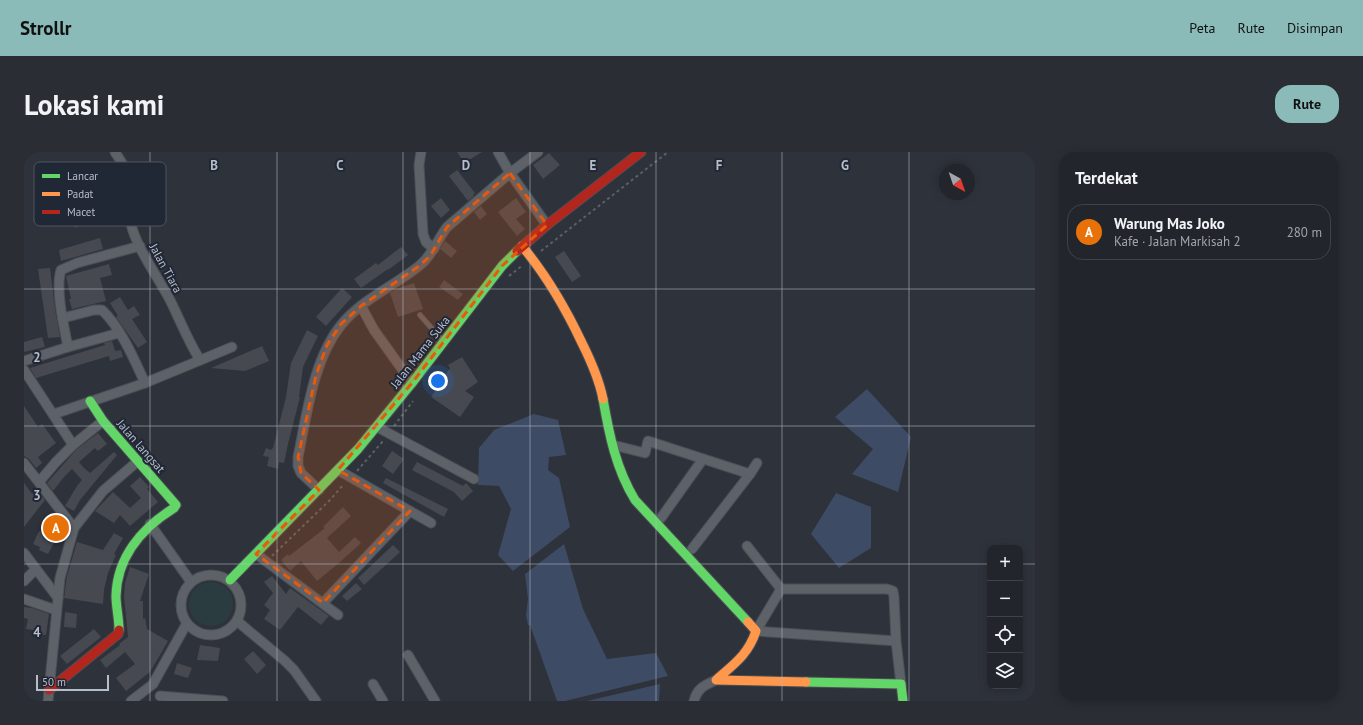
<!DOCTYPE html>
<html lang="id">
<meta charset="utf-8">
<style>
:root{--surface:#22262c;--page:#2a2e34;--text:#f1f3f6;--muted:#a2a5a9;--line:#3f4348;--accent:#8bbbb9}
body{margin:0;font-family:"PT Sans",sans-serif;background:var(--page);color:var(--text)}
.controls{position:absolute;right:12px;bottom:12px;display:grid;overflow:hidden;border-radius:8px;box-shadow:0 2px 10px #0003}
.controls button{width:36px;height:36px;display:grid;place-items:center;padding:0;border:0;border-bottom:1px solid var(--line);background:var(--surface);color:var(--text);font:20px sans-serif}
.compass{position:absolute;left:915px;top:12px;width:36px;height:36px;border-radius:50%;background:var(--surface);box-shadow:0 2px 10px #0003;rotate:140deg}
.scale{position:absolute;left:12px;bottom:10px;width:73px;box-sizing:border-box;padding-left:4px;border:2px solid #b8bdca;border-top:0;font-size:11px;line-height:14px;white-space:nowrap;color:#b8bdca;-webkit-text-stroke:3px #202735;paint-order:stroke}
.you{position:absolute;left:414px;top:229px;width:14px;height:14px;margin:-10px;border:3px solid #fff;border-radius:50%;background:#1a73e8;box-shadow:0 0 0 6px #1a73e833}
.badge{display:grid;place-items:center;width:26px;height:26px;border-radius:50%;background:var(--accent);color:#fff;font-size:13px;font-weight:700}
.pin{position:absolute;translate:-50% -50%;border:2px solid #fff;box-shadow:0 1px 4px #0006}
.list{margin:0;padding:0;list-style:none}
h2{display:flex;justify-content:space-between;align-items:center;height:52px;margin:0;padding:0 16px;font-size:17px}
h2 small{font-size:13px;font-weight:400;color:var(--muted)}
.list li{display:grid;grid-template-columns:26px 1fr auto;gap:12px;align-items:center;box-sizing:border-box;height:56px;margin:0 8px 8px;padding:0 8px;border:1px solid var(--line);border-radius:16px}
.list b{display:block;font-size:15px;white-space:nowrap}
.list p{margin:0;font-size:13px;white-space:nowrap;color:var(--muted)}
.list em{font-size:13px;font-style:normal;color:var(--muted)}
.icon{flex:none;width:22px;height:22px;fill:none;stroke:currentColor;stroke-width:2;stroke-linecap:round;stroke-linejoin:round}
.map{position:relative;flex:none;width:1011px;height:549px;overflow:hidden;border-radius:16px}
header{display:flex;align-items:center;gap:24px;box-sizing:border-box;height:56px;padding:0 20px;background:var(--accent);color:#111}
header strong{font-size:19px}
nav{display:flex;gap:22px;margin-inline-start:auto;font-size:14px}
.intro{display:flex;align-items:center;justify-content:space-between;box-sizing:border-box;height:96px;padding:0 24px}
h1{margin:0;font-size:28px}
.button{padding:10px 18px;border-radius:16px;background:var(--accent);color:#111;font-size:14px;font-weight:700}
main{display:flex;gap:24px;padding:0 24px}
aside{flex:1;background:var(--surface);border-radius:16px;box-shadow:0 2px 10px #0003}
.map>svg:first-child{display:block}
.green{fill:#2b3c41}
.water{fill:#3e4b65}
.building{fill:#464950}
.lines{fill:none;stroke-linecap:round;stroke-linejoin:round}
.lane-casing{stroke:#4c4e54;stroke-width:6}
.street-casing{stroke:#4c4e54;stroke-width:11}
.fast-casing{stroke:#4c4e54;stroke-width:11}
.slow-casing{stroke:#4c4e54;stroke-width:11}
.jam-casing{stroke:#4c4e54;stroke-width:11}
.path{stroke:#5c5f66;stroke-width:2;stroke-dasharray:3 3;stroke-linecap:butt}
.lane{stroke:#5d6168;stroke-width:4.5}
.street{stroke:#5d6168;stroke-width:9}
.fast{stroke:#63d668;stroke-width:9}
.slow{stroke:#ff974d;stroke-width:9}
.jam{stroke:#b3261e;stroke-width:9}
.marked{fill:#e8590c;fill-opacity:0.2;stroke:#e8590c;stroke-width:3;stroke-dasharray:8 5;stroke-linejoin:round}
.grid{fill:none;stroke:#b8bdca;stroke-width:1;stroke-opacity:0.55}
.labels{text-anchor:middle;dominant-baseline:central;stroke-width:4;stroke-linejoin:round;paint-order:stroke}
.street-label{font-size:12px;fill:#b8bdca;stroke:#202735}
.key{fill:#202735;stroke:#4e5462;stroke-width:1}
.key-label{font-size:11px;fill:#b8bdca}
.grid-label{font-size:13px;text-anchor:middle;font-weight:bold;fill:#b8bdca;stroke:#202735;stroke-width:4;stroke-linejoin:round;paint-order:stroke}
</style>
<header>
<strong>Strollr</strong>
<nav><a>Peta</a><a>Rute</a><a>Disimpan</a></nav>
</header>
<div class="intro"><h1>Lokasi kami</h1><a class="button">Rute</a></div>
<main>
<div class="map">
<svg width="1011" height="549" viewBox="0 0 1011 549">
<rect width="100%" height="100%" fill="#2e323a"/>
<!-- green -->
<circle class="green" cx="187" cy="452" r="22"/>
<!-- water -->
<g class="water">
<polygon points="843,237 887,285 874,340 828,322 849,297 811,265"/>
<polygon points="510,262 534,268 542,303 525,305 524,318 535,326 546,375 489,419 474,403 487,357 475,334 454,333 455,296 470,278"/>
<polygon points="812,341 847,355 847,396 815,416 787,382"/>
<polygon points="540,392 559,457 583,507 632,501 644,524 541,549 533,549 506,473 504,473 502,463 504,447 501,422"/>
<polygon points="636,532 635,549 563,549"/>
</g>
<!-- building -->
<g class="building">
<polygon points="433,0 458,0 440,11"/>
<polygon points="525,1 536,13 519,27 509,13"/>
<polygon points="433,18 451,41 449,43 450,44 444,49 425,24"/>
<polygon points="417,46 426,58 417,66 407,54"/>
<polygon points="492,46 502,60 492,67 501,77 493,84 474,60"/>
<polygon points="457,54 463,62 456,68 450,60"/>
<polygon points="57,60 62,71 51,76 47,64"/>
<polygon points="76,86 79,97 37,109 35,98"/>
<polygon points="421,89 433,99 427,106 416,97"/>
<polygon points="377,95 384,103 364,118 364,117 337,136 330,127 352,111 354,113"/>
<polygon points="540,99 557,124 548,130 531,105"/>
<polygon points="85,112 88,123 76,126 82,149 48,157 45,147 47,147 42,124"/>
<polygon points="26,116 31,157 36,185 24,186 14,117"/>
<polygon points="420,128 439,142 434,148 415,135"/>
<polygon points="390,131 399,157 374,165 366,141 374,136"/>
<polygon points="318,136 328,145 302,174 292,165"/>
<polygon points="96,145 104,158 110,154 116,163 108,167 123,190 114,196 92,165 94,164 86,151"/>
<polygon points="283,178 294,184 279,215 275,245 276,245 264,292 260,311 255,310 254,317 243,314 245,305 239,304 242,296 247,298 249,296 262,245 267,211"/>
<polygon points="18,185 21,195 0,200 0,190"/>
<polygon points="88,189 91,199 97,198 99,205 86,209 85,204 12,226 6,216 81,193 80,191"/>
<polygon points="238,194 245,209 221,219 187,216"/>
<polygon points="438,205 454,230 441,239 450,245 436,265 407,245 426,216 424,213"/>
<polygon points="0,254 14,275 18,272 32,291 14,305 18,311 12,316 5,307 0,304"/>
<polygon points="74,281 83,292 74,299 71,296 55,310 60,316 66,321 90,300 93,303 56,348 50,359 41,354 53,334 58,328 48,317 40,325 29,339 23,331 53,297"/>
<polygon points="368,299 380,307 369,322 358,314"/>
<polygon points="393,310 439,334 442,331 449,339 438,349 430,340 388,318"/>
<polygon points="116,325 125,335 123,337 134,350 106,374 96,363 90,371 71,359 89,340 106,356 117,346 106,334"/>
<polygon points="362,326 424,357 420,365 359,331"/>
<polygon points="0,331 8,342 13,338 21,348 0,375"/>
<polygon points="319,355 327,364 303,386 315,400 331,385 337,391 315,411 293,429 277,409 266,419 257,408 264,402 265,404 301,376 299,375"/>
<polygon points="27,376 35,381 24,402 15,398 16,395 9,392 15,379 23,382"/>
<polygon points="90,381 99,386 90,402 92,403 84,421 80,438 79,452 40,446 43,424 53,390 79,398"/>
<polygon points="369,393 376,400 340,433 334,426"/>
<polygon points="106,415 125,422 116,449 119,449 119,467 121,466 123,477 144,489 126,520 102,539 92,526 111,512 101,500 82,516 76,508 96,493 95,492 104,485 100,444 101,431"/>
<polygon points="248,424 262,442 266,436 305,464 297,473 274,455 256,478 240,467 246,458 240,453 249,441 240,430"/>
<polygon points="332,431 338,437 323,449 318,444"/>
<polygon points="0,455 8,456 25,462 22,483 10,482 11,478 2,477 4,467 0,466"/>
<polygon points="41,460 53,462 52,476 40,475"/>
<polygon points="70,477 77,485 43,512 36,504"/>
<polygon points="176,493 196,496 194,509 173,508"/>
<polygon points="229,499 242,513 233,522 220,507"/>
<polygon points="153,511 168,516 164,526 150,522"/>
</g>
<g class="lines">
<defs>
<polyline id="lane" points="396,163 418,188"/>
<g id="street">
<path d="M91 0C98 11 106 22 107 36 108 48 103 61 107 72 113 97 134 125 146 148 156 168 164 189 176 208"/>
<polyline points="397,0 395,13 399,82 402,90 410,97"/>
<polyline points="474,0 486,21 523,73"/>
<polyline points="337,154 350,178 388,231"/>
<path d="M39 166 70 158H78C97 176 110 207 121 231"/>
<path d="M44 195C40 175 31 137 37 118L53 111 116 94"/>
<polyline points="0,209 44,195 95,181"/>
<polyline points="0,218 49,293"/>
<polyline points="30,262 121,231 208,195"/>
<polyline points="353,275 450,327"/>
<polyline points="589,293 621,301 624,289 726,322 668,397"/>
<polyline points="0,311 50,376"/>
<polyline points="314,318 407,371"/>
<polyline points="726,322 733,311"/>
<polyline points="15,330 32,310 49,293 79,269"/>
<path d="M295 338 277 321 274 314V305C283 262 289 208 317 173 338 147 370 134 395 114 408 104 413 88 423 75L486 21 514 0"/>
<polyline points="637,366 679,307"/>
<polyline points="126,372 167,430"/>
<polyline points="723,394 757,437"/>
<polyline points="0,401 34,446"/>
<polyline points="232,402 314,463"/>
<circle cx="187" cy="453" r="30"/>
<polyline points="0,429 12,417"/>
<polyline points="0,447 32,458"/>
<polyline points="299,451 386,359"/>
<polyline points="213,469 261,509 270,518 292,549"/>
<polyline points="872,489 732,479 757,437 863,437 869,439 870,445 872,489 877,532"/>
<polyline points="384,503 411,549"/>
<polyline points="349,532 359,549"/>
<polyline points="136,544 199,549"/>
<polyline points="24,549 36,426 50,376 79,339 114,309"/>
<polyline points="107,549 129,532 163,471"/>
<path d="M670 549C673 536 681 533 692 528"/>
</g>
<g id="fast">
<path d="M579 247C585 282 592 317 611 348L724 470"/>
<path d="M66 249 79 269 152 353 150 356C118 376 93 405 92 444 92 455 95 466 95 478"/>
<polyline points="206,428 334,297 388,231 478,114 493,99"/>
<polyline points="782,530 877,532 879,549"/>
</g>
<g id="slow">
<path d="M498 94C523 124 542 157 558 191 567 209 575 227 579 247"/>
<path d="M724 470 732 479C724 503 710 512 692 528L782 530"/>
</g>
<g id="jam">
<polyline points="493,99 523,73 617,0"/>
<polyline points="25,538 94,482 95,478"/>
</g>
</defs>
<!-- lane casing -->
<use href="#lane" class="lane-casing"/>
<!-- street casing -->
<use href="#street" class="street-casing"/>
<!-- fast casing -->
<use href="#fast" class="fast-casing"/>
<!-- slow casing -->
<use href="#slow" class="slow-casing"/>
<!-- jam casing -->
<use href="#jam" class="jam-casing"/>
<!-- path -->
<g class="path">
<polyline points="517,99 644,0"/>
<polyline points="485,124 499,113"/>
<polyline points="370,274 389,249"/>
<polyline points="333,319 359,289"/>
<polyline points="248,404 306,348 320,332"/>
</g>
<!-- lane -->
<use href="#lane" class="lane"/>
<!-- street -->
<use href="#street" class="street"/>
<!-- fast -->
<use href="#fast" class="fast"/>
<!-- slow -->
<use href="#slow" class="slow"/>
<!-- jam -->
<use href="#jam" class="jam"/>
</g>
<!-- marked area -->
<path class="marked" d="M486 21 523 73 478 114 388 231 314 318 386 359 299 451 232 402 295 338 277 321 274 305 292 223 303 193 317 172 337 154 395 114 406 104 423 75Z"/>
<!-- grid -->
<path class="grid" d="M126 0V549M253 0V549M379 0V549M506 0V549M632 0V549M758 0V549M885 0V549M0 137H1011M0 274H1011M0 412H966M996 412H1011"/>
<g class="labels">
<!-- street labels -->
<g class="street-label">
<text transform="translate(142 116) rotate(61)">Jalan Tiara</text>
<text transform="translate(396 200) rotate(-52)">Jalan Mama Suka</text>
<text transform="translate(117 294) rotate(49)">Jalan langsat</text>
</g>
</g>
<!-- legend -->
<rect x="10" y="10" width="132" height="64" rx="6" class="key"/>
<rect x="18" y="22" width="18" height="4" fill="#63d668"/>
<rect x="18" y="40" width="18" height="4" fill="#ff974d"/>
<rect x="18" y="58" width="18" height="4" fill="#b3261e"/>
<g class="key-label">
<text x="43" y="28">Lancar</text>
<text x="43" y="46">Padat</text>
<text x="43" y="64">Macet</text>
</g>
<g class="grid-label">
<text x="190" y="18">B</text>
<text x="316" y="18">C</text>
<text x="442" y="18">D</text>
<text x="569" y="18">E</text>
<text x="695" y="18">F</text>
<text x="821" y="18">G</text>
<text x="13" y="210">2</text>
<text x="13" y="348">3</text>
<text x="13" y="485">4</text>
</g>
</svg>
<div class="controls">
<button>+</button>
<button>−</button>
<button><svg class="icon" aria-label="locate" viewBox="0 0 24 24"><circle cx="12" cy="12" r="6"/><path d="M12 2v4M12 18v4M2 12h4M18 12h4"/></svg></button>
<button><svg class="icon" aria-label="layers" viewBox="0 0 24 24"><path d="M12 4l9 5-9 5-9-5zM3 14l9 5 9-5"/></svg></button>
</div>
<svg class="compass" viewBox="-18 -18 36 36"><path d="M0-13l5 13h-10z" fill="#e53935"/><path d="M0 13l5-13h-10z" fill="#a2a5a9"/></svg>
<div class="scale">50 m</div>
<div class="you"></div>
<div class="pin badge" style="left:32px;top:376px;background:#e8710a">A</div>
</div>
<aside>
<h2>Terdekat<small></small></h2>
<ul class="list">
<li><span class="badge" style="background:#e8710a">A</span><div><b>Warung Mas Joko</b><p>Kafe · Jalan Markisah 2</p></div><em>280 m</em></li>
</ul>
</aside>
</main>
